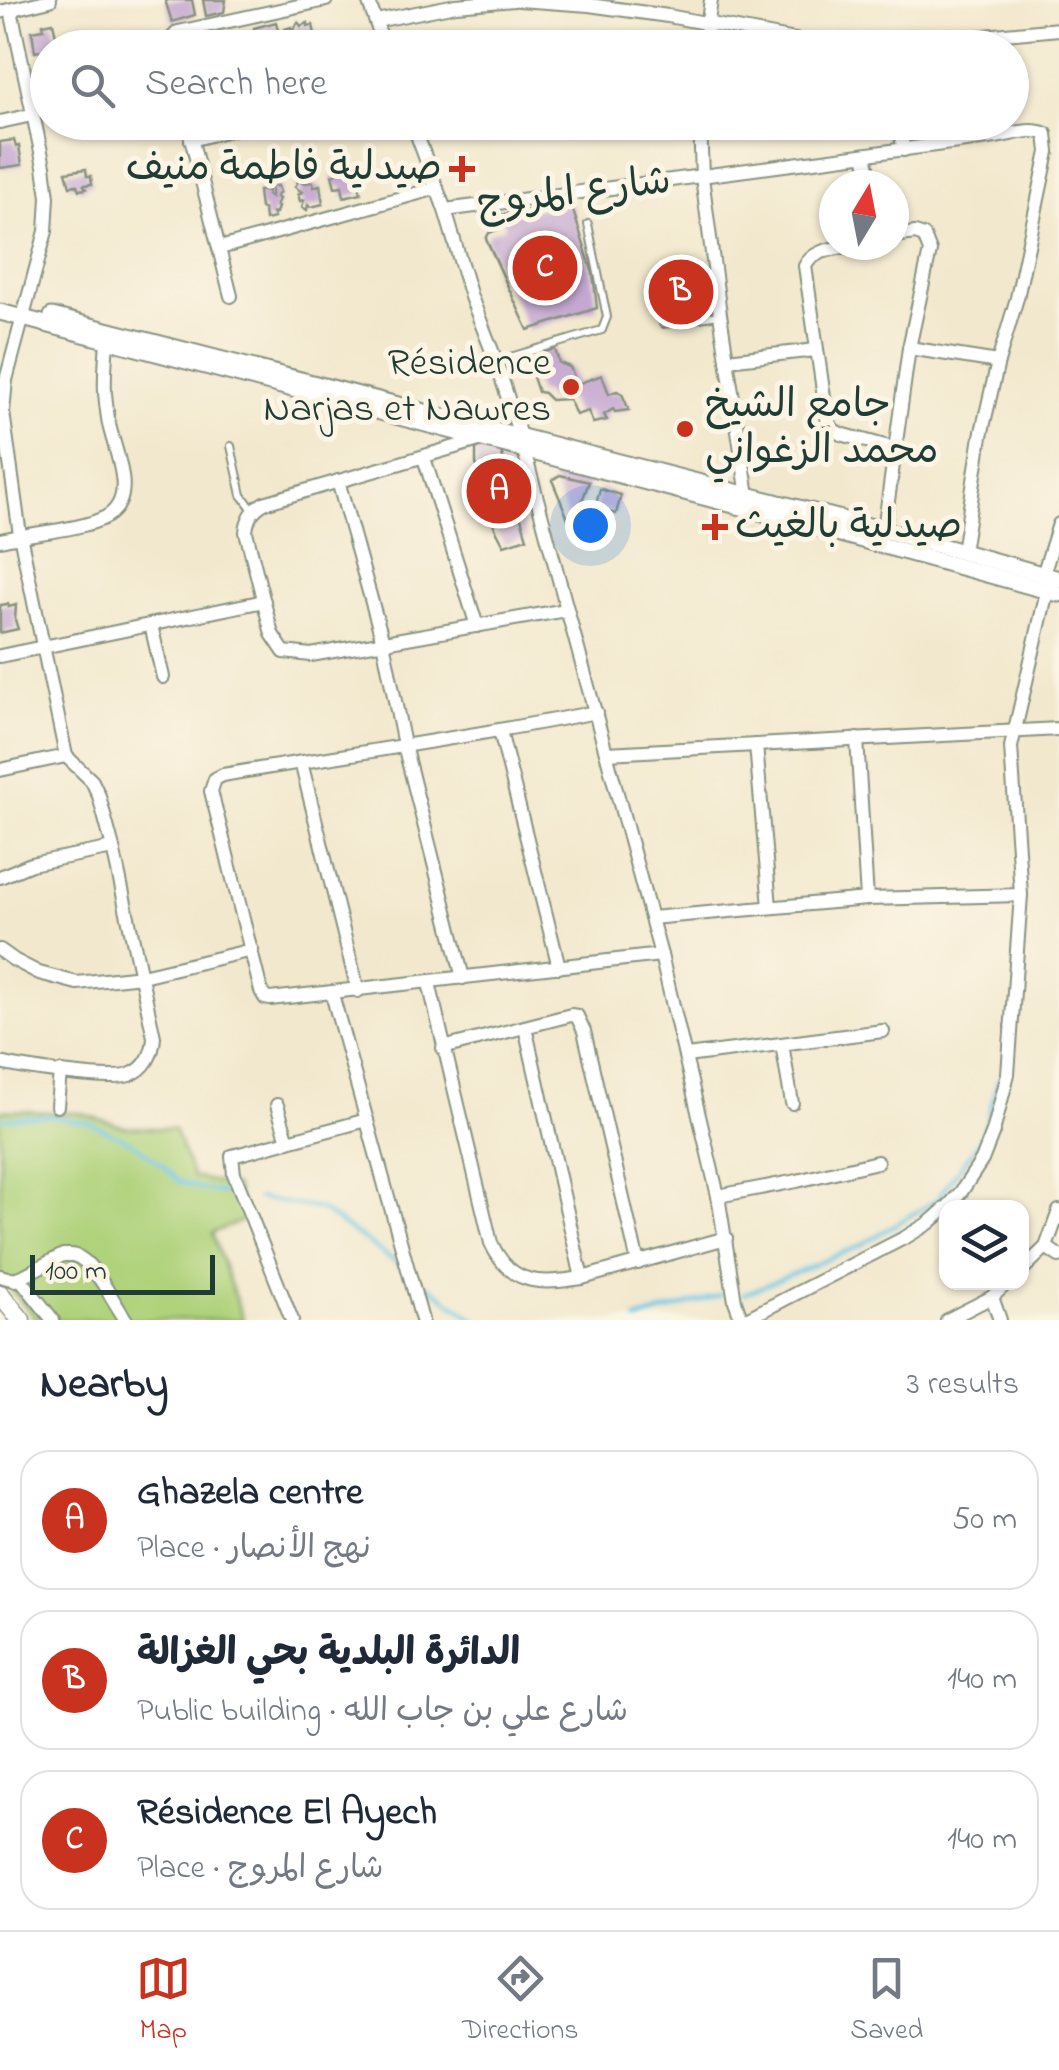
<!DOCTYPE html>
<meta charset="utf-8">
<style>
:root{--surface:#fff;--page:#f6f6f7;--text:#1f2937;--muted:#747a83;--line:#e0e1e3;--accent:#c8321e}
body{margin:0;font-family:"Indie Flower","Playpen Sans Arabic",sans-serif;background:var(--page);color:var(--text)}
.controls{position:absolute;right:30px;bottom:30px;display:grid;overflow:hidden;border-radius:20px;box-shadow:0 2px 8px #0004}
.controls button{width:90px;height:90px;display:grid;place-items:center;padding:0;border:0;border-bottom:2px solid var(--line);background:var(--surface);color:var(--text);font:50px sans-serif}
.compass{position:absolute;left:819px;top:170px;width:90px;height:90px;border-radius:50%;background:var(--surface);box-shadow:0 2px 8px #0004;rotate:10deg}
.scale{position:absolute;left:30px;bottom:25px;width:185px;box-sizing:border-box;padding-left:10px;border:5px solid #1f3d34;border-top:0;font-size:28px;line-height:35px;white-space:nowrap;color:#1f3d34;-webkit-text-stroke:8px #fcf5e5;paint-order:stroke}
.you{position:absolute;left:590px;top:525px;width:35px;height:35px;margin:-25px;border:8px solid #fff;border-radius:50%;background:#1a73e8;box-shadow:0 0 0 15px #1a73e833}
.badge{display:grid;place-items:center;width:65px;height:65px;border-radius:50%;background:var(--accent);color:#fff;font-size:32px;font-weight:700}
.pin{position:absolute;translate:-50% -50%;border:5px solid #fff;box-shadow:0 2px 10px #0006}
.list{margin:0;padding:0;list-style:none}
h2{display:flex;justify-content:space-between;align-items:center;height:130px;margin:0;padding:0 40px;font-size:42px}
h2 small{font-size:32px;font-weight:400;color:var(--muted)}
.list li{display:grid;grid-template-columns:65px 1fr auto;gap:30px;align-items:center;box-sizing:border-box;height:140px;margin:0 20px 20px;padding:0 20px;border:2px solid var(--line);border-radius:30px}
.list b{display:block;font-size:38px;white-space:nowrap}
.list p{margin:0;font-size:32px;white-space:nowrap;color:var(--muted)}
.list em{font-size:32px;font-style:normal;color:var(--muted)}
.icon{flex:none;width:55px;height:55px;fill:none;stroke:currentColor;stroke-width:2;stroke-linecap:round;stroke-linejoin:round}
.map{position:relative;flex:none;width:1059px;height:1320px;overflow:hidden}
.search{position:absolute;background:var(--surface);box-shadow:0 2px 8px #0004;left:30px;right:30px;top:30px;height:110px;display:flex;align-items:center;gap:25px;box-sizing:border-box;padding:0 35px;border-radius:55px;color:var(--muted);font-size:38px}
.sheet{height:610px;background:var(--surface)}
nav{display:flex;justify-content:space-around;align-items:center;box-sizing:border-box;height:140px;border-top:2px solid var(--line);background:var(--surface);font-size:28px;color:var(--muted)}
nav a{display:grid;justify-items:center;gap:5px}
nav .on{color:var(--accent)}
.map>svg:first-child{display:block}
.green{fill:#afd27a;stroke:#678857;stroke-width:2.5}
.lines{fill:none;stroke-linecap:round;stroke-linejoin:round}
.stream{stroke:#68c5e6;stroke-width:4}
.building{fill:#c5a8d2}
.service-casing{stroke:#889280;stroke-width:10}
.minor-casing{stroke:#889280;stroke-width:16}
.tertiary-casing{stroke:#889280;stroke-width:19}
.secondary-casing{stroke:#889280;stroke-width:21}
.service{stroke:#fff;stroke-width:6}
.minor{stroke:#fff;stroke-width:12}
.tertiary{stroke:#fff;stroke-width:15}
.secondary{stroke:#fff;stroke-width:18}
.poi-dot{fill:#c8321e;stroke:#fcf5e5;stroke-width:4}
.labels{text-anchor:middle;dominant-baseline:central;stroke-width:10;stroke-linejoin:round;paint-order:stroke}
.poi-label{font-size:40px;fill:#1f3d34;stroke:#fcf5e5;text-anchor:end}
.street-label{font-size:40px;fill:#1f3d34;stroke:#fcf5e5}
</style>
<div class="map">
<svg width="1059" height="1320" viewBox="0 0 1059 1320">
<rect width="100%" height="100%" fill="#fcf5e5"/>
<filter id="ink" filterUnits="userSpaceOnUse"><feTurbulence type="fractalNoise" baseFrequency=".01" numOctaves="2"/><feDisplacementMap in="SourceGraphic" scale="20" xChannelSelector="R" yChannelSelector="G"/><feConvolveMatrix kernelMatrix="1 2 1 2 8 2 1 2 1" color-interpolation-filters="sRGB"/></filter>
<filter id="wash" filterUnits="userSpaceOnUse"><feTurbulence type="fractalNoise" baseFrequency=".0048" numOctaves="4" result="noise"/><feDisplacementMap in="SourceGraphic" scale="40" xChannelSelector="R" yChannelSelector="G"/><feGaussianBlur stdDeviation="2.25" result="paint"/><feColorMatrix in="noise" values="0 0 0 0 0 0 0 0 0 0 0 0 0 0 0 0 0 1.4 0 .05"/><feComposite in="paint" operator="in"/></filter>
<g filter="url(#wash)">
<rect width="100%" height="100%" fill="#f2e8cd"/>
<!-- green -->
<polygon class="green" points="0,1110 80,1113 125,1127 174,1129 193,1177 235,1186 247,1219 212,1233 243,1320 37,1320 0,1277"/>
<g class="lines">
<!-- stream -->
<g class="stream">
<polyline points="0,1118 48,1116 90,1123 133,1143 162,1165 178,1181 201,1189 237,1195"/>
<polyline points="258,1198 320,1209 404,1268"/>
<polyline points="424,1283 476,1320"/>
<polyline points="744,1294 859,1246 935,1201 982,1138 998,1080"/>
<polyline points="636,1320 721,1295"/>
</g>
</g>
<g id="blocks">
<!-- building -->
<g class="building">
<polygon points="165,0 192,0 195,15 172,22"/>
<polygon points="203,0 226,0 224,12 206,16"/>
<polygon points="53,22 56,36 60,36 62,46 35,52 32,31 44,29 43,24"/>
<polygon points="276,22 282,48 258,48 254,28"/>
<polygon points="298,22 301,26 308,23 308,26 313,25 317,44 309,45 310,48 295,48 294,41 288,42 285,29 291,27 292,30 294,29"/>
<polygon points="14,140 16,147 19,146 22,165 0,168 0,142"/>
<polygon points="86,169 87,176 91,176 92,184 84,185 86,189 79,190 77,185 70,186 66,172"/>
<polygon points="347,169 348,171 355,169 361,193 344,197 342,186 335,187 332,175"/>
<polygon points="299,180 305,183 313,182 314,187 320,185 323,204 311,207 308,205 307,210 302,207 304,200 300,201 298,194 302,192 295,187"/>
<polygon points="278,186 280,192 276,197 279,199 276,205 278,207 276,213 272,213 274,218 265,220 264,210 260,208 258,191 268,190 267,195 271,197 271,187"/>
<polygon points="571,204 593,274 597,308 528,330 486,239 489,233 505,227 503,214"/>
<polygon points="697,275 701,305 666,310 662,279"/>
<polygon points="555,349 559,363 570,367 577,384 602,375 609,394 617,391 622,394 629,410 615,412 613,409 604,415 607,420 593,423 588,411 576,415 569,399 551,400 544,393 538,392 532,374 538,370 536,355"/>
<polygon points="488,443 501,451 527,538 504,545 495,528 486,500 484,482 476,464 476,449"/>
<polygon points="560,475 589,482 575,520 569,521 552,480"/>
<polygon points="600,489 621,495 616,514 595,508"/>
<polygon points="8,604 9,607 16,605 15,620 18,629 0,633 0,608 1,605"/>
</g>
</g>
</g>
<g filter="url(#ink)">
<use href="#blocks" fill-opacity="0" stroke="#889280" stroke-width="2.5"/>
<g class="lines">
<defs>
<g id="service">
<polyline points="663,324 718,315"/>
<polyline points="497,361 602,330 607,317 588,224"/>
<polyline points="231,446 242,495 253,510"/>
</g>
<g id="minor">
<polyline points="368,0 385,48"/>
<polyline points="519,0 589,5 668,16 801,41 860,48"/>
<polyline points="0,12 50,0"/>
<polyline points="376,21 456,5 514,0"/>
<polyline points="963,38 1059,29"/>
<polyline points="170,48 173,37 178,32 326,0"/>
<polyline points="704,48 711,0"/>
<polyline points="0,122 32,115"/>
<polyline points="187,122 231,296"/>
<polyline points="412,122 445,210 471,297 496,361 520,436 661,955 718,1196 735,1301 742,1320"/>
<polyline points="700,122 702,177 720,314 749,502"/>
<polyline points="898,122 904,150"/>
<polyline points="191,140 259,122"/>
<polyline points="865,155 872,185"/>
<path d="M445 210 996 137C1012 134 1031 127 1046 134L1048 152 1017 298 998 362 981 436 963 552"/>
<path d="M853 245C835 249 814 249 805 266L827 418 833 430 841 434 896 449"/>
<polyline points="220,248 437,188"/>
<polyline points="909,348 998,362"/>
<polyline points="727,360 816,350"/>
<path d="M486 438 264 503C252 510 247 519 246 532L272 634 284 652 311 655 566 610"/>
<polyline points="424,458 477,626"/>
<polyline points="338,481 383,642 404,745 463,978"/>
<polyline points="884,530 909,348 930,251 924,236 915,233 894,236"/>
<path d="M0 540C29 533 82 530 106 517 139 498 114 451 109 424 107 414 106 403 105 393 104 373 106 351 108 331"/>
<polyline points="1043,575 1059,524"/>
<polyline points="151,625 163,677"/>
<polyline points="0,656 264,601"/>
<path d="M596 712C472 737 347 754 223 775L215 779 211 791 261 991 265 998 270 999 661 955"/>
<polyline points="500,731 559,967"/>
<polyline points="857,739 867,899"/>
<polyline points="756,745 770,907"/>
<polyline points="607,753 1059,729"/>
<polyline points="301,762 358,991"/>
<polyline points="0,770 66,756"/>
<polyline points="0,877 31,864 113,848"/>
<polyline points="651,918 867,899 1021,895"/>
<polyline points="0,950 14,960 39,973 77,983 142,976 252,950"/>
<path d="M429 983 491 1243C511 1287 541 1284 582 1278L726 1238"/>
<polyline points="332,994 422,1320"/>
<polyline points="525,1027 582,1278"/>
<polyline points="782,1044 792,1103"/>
<polyline points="443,1048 571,1015 577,1016 584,1031 638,1263"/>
<polyline points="686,1056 883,1031"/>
<path d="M0 1063C22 1068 110 1082 129 1075 146 1069 153 1054 154 1037L113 848 99 796 92 781 66 756 20 535 3 412 6 380 46 231 48 197 44 166 11 10"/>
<polyline points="277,1105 288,1141"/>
<polyline points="57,1106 60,1072"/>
<polyline points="718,1196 797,1181 877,1162"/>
<polyline points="947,1208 961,1192 982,1160 993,1132 1008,1074 1021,895 1011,747 1047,591"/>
<polyline points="1046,1247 1059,1256"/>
<polyline points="1022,1270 1046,1247 1059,1211"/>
<path d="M0 1276 15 1280 63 1255C71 1255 72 1254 80 1258 97 1268 114 1303 126 1320"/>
<polyline points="19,1277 53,1320"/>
<polyline points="992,1297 1000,1320"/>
<polyline points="292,1320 234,1174 232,1156 367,1120"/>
<polyline points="744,1320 906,1237 929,1223 946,1208"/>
<polyline points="947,1320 992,1297 1008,1282"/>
</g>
<g id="tertiary">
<polyline points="0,312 749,509 1059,594"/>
<polyline points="52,316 884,530 1059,579"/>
</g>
<polyline id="secondary" points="0,1294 21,1320"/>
</defs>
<!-- service casing -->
<use href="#service" class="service-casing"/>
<!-- minor casing -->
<use href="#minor" class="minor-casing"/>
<!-- tertiary casing -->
<use href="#tertiary" class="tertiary-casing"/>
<!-- secondary casing -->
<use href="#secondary" class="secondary-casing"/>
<!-- service -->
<use href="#service" class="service"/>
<!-- minor -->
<use href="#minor" class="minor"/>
<!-- tertiary -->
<use href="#tertiary" class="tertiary"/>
<!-- secondary -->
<use href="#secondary" class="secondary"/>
</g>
</g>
<!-- markers -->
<g class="poi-dot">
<path d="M457 154h10v10h10v10h-10v10h-10v-10h-10v-10h10z"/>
<circle cx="571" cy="387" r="10"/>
<circle cx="685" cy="429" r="10"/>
<path d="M710 512h10v10h10v10h-10v10h-10v-10h-10v-10h10z"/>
</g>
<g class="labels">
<!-- poi labels -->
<g class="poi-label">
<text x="442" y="169">صيدلية فاطمة منيف</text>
<text x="551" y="364">Résidence<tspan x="551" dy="46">Narjas et Nawres</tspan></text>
<text x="705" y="406" text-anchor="start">جامع الشيخ<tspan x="705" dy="46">محمد الزغواني</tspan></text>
<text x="735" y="527" text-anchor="start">صيدلية بالغيث</text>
</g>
<!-- street labels -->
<g class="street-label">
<text transform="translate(574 194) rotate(-7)">شارع المروج</text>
</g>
</g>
</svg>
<div class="controls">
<button><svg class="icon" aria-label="layers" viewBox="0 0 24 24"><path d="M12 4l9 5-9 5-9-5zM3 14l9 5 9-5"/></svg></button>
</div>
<svg class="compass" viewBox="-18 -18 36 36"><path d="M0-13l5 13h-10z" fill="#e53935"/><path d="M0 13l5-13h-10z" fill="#747a83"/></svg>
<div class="scale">100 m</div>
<div class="you"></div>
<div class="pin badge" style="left:499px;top:491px">A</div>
<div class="pin badge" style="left:681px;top:292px">B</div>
<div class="pin badge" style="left:545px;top:268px">C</div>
<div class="search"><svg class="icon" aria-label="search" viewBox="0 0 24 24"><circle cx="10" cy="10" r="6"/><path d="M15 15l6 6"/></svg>Search here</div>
</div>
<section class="sheet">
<h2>Nearby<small>3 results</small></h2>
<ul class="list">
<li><span class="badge">A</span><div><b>Ghazela centre</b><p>Place · نهج الأنصار</p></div><em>50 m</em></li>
<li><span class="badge">B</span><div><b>الدائرة البلدية بحي الغزالة</b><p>Public building · شارع علي بن جاب الله</p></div><em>140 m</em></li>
<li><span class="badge">C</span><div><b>Résidence El Ayech</b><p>Place · شارع المروج</p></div><em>140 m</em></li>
</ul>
</section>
<nav>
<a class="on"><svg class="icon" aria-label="map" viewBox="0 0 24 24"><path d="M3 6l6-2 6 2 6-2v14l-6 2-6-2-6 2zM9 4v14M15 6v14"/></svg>Map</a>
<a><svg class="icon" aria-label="directions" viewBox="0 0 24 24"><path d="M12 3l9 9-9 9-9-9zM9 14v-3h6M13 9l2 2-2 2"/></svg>Directions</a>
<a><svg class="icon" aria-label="saved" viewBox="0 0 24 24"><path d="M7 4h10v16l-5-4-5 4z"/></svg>Saved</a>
</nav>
